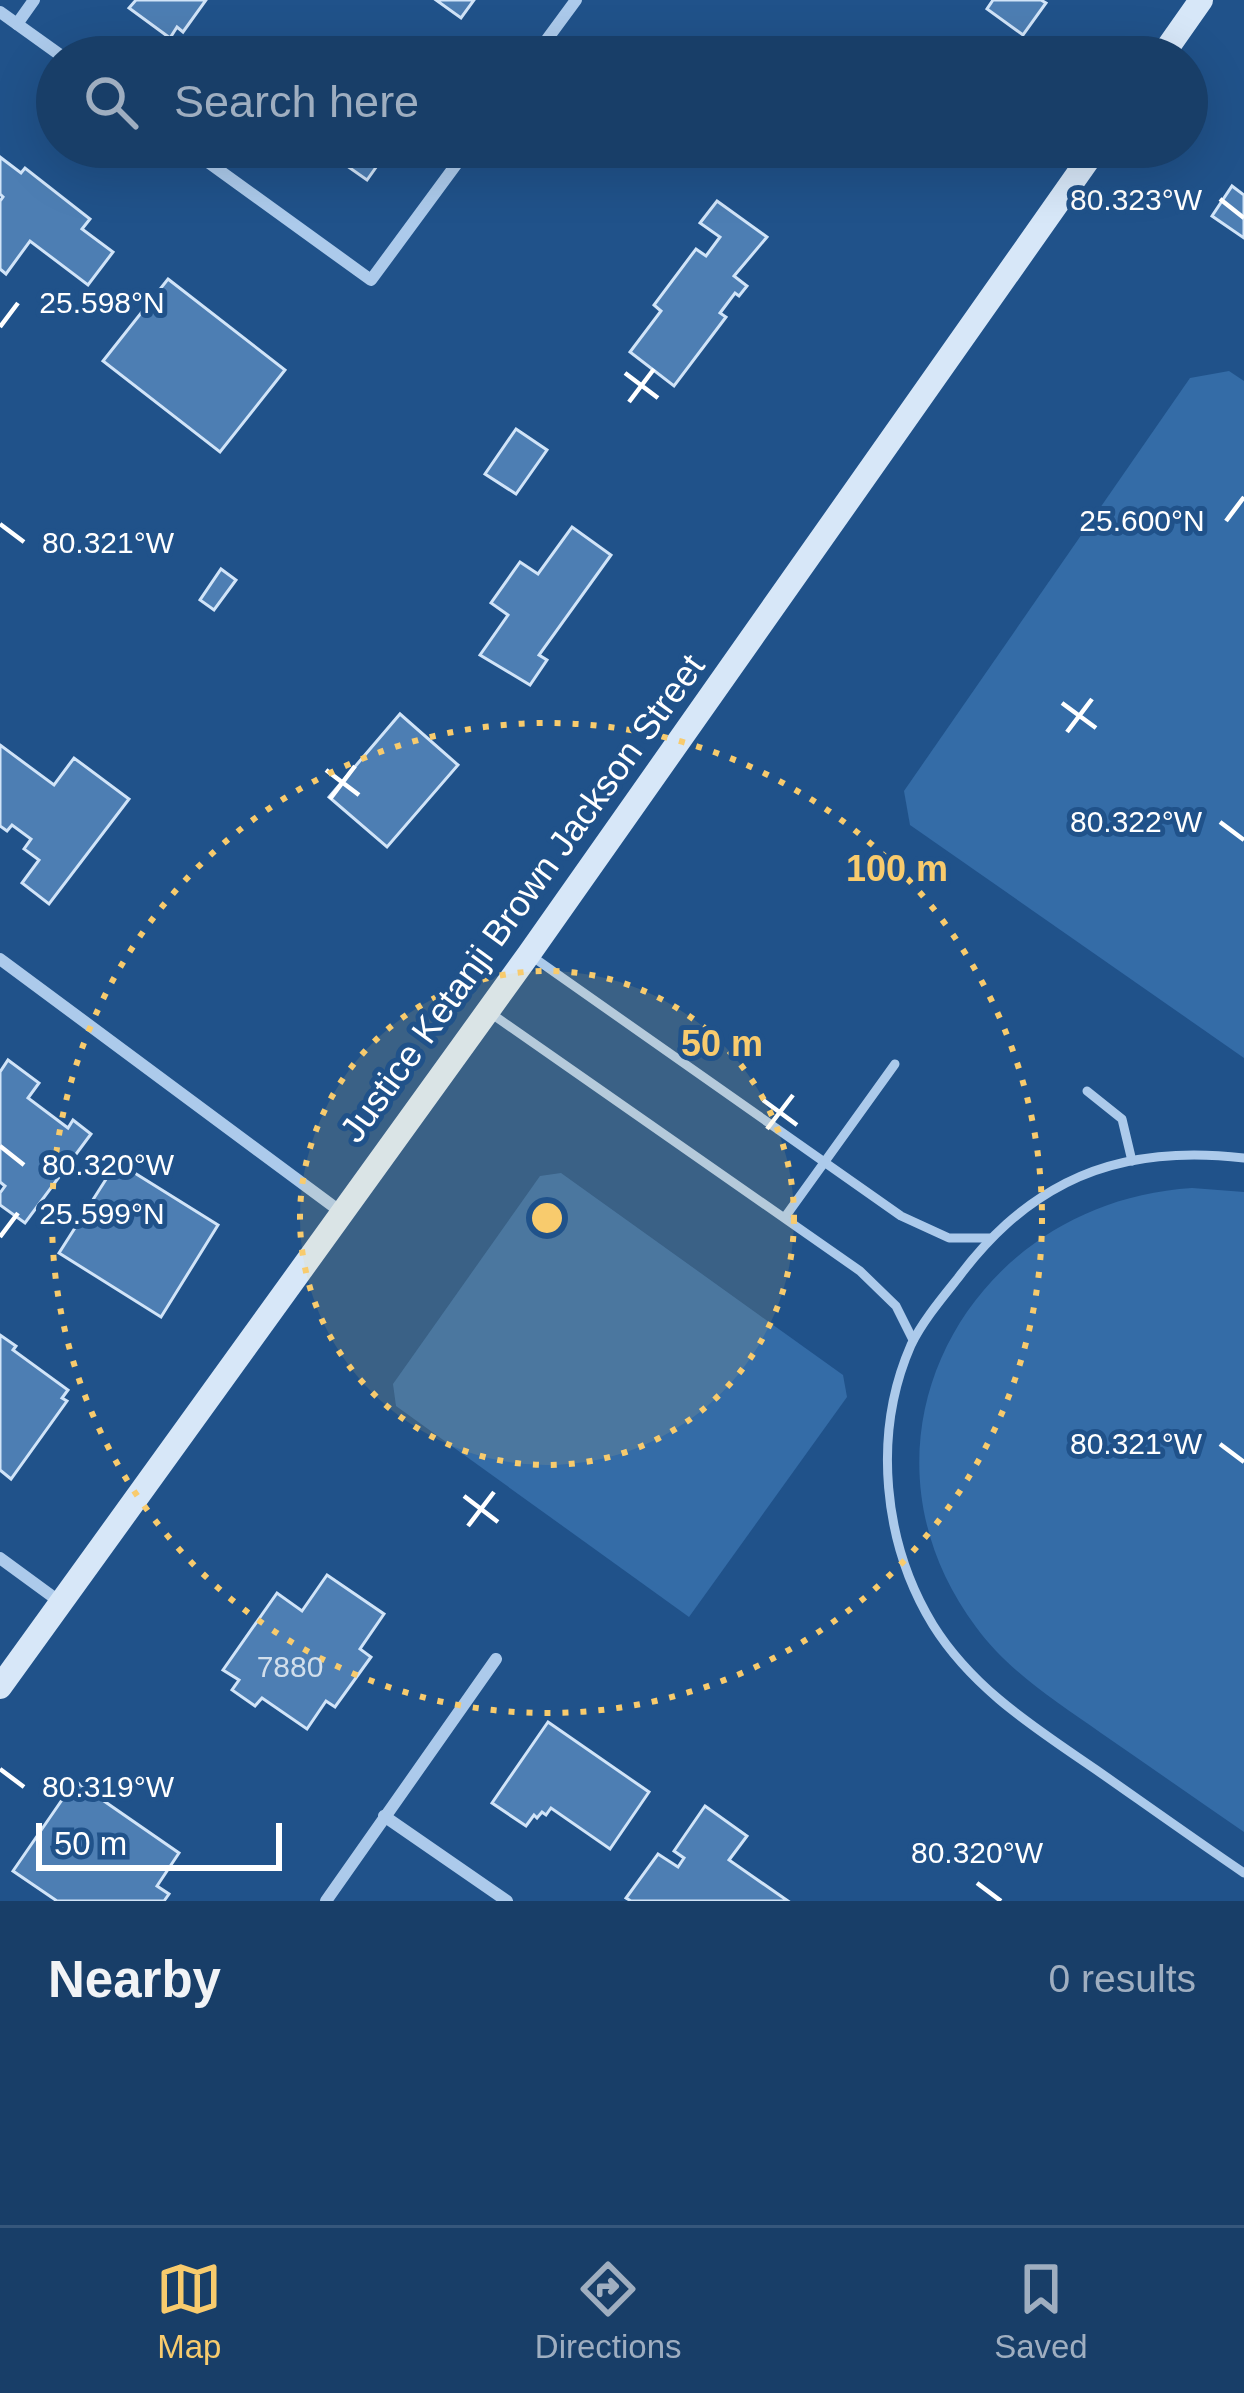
<!DOCTYPE html>
<meta charset="utf-8">
<style>
:root{--surface:#183e68;--page:#21456e;--text:#f1f3f6;--muted:#9faec0;--line:#36577c;--accent:#f8cb6d}
body{margin:0;font-family:Arial,sans-serif;background:var(--page);color:var(--text)}
.scale{position:absolute;left:36px;bottom:30px;width:246px;box-sizing:border-box;padding-left:12px;border:6px solid #fff;border-top:0;font-size:33px;line-height:42px;white-space:nowrap;color:#fff;-webkit-text-stroke:9px #20528a;paint-order:stroke}
.list{margin:0;padding:0;list-style:none}
h2{display:flex;justify-content:space-between;align-items:center;height:156px;margin:0;padding:0 48px;font-size:51px}
h2 small{font-size:39px;font-weight:400;color:var(--muted)}
.icon{flex:none;width:66px;height:66px;fill:none;stroke:currentColor;stroke-width:2;stroke-linecap:round;stroke-linejoin:round}
.map{position:relative;flex:none;width:1244px;height:1901px;overflow:hidden}
.search{position:absolute;background:var(--surface);box-shadow:0 12px 48px #0002;left:36px;right:36px;top:36px;height:132px;display:flex;align-items:center;gap:30px;box-sizing:border-box;padding:0 42px;border-radius:66px;color:var(--muted);font-size:45px}
.sheet{height:324px;background:var(--surface)}
nav{display:flex;justify-content:space-around;align-items:center;box-sizing:border-box;height:168px;border-top:3px solid var(--line);background:var(--surface);font-size:33px;color:var(--muted)}
nav a{display:grid;justify-items:center;gap:6px}
nav .on{color:var(--accent)}
.map>svg:first-child{display:block}
.green{fill:#346ca7}
.building{fill:#4d7eb3;stroke:#d1e4f8;stroke-width:3}
.lines{fill:none;stroke-linecap:round;stroke-linejoin:round}
.lane{stroke:#accaeb;stroke-width:9}
.street{stroke:#accaeb;stroke-width:12}
.secondary{stroke:#d7e7f8;stroke-width:24}
.ticks{fill:none;stroke:#fff;stroke-width:4.5}
.ring{fill:none;stroke:#f8cb6d;stroke-width:6;stroke-dasharray:6 12}
.labels{text-anchor:middle;dominant-baseline:central;stroke-width:10;stroke-linejoin:round;paint-order:stroke}
.number-label{font-size:30px;fill:#d2dfec}
.street-label{font-size:36px;fill:#fff;stroke:#20528a}
.ticks-label{font-size:30px;text-anchor:middle;fill:#fff;stroke:#20528a;stroke-width:10;stroke-linejoin:round;paint-order:stroke}
.centre{fill:#f8cb6d;stroke:#20528a;stroke-width:6}
.ring-label{font-size:36px;text-anchor:middle;font-weight:bold;fill:#f8cb6d;stroke:#20528a;stroke-width:10;stroke-linejoin:round;paint-order:stroke}
</style>
<div class="map">
<svg width="1244" height="1901" viewBox="0 0 1244 1901">
<rect width="100%" height="100%" fill="#20528a"/>
<!-- green -->
<g class="green">
<polygon points="1229,371 1244,381 1244,1058 910,825 904,791 1190,378"/>
<polygon points="561,1173 843,1375 847,1397 689,1617 396,1406 393,1384 540,1176"/>
<path d="M1192 1188 1244 1192V1832C1196 1799 1149 1766 1101 1733 1056 1701 1009 1672 976 1627 838 1442 968 1202 1192 1188Z"/>
</g>
<!-- building -->
<g class="building">
<polygon points="136,0 206,0 183,32 177,27 170,38 129,8"/>
<polygon points="436,0 474,0 461,18"/>
<polygon points="993,0 1041,0 1046,3 1023,35 987,9"/>
<polygon points="320,147 387,147 389,149 367,180"/>
<polygon points="0,157 21,173 25,168 90,219 82,229 113,252 88,285 30,241 6,274 0,269 0,201 3,197 0,194"/>
<polygon points="1232,186 1244,195 1244,238 1212,216"/>
<polygon points="717,201 767,237 734,276 747,286 739,296 735,293 720,313 726,317 674,386 630,352 661,311 654,305 696,249 706,256 720,237 700,223"/>
<polygon points="168,279 285,370 220,452 103,361"/>
<polygon points="516,429 547,450 516,494 485,474"/>
<polygon points="572,527 611,555 539,655 547,660 530,685 480,655 508,615 491,603 520,562 538,574"/>
<polygon points="221,569 236,580 214,610 200,600"/>
<polygon points="400,714 458,765 387,847 329,797"/>
<polygon points="0,745 54,785 74,758 129,799 49,904 22,883 39,860 24,849 31,839 12,825 7,831 0,826"/>
<polygon points="8,1060 39,1083 28,1098 68,1128 73,1120 91,1134 25,1223 0,1205 0,1193 5,1186 0,1182 0,1072"/>
<polygon points="117,1162 218,1225 161,1317 59,1253"/>
<polygon points="0,1335 16,1346 13,1350 68,1390 62,1398 67,1401 11,1479 0,1470"/>
<polygon points="327,1575 384,1614 360,1649 371,1657 335,1707 326,1701 307,1729 262,1698 255,1706 232,1690 239,1680 223,1670 277,1593 302,1611"/>
<polygon points="548,1722 649,1792 610,1849 551,1808 546,1815 542,1812 537,1818 534,1815 526,1826 492,1803"/>
<polygon points="75,1781 179,1853 157,1886 169,1894 164,1901 57,1901 13,1871"/>
<polygon points="705,1806 747,1836 729,1860 788,1901 631,1901 626,1898 658,1854 678,1867 684,1858 674,1851"/>
</g>
<g class="lines">
<!-- lane -->
<g class="lane">
<polyline points="530,955 901,1216 949,1238 990,1238"/>
<polyline points="489,1012 860,1271 896,1306 913,1340"/>
<polyline points="1087,1091 1122,1119 1132,1161"/>
<path d="M1244 1158C1184 1151 1121 1155 1066 1183 1021 1206 988 1238 958 1278 942 1298 922 1322 911 1345 872 1434 883 1543 933 1625 973 1689 1034 1727 1095 1769 1145 1804 1194 1839 1244 1873"/>
<polyline points="785,1217 895,1064"/>
</g>
<!-- street -->
<g class="street">
<polyline points="0,12 63,57"/>
<polyline points="17,24 34,0"/>
<polyline points="534,57 576,0"/>
<polyline points="187,147 371,280 469,147"/>
<polyline points="0,959 341,1212"/>
<polyline points="0,1558 60,1602"/>
<polyline points="384,1816 507,1901"/>
<polyline points="326,1901 496,1659"/>
</g>
<!-- secondary -->
<g class="secondary">
<polyline points="1161,57 1201,0"/>
<polyline points="0,1687 529,954 1097,147"/>
</g>
</g>
<!-- ticks -->
<path class="ticks" d="M1220 199 1244 218M0 327 18 303M625 373 658 398M629 402 654 369M1226 521 1244 497M0 524 24 542M1062 703 1096 728M1067 732 1092 699M326 770 359 795M330 799 355 766M1220 822 1244 840M763 1100 797 1125M767 1129 793 1095M0 1146 24 1165M0 1237 18 1213M1220 1444 1244 1462M464 1496 498 1522M468 1526 494 1492M0 1769 24 1787M977 1883 1001 1901"/>
<!-- distance rings -->
<circle cx="547" cy="1218" r="247" fill="#f8cb6d" fill-opacity=".12"/>
<g class="ring">
<circle cx="547" cy="1218" r="247"/>
<circle cx="547" cy="1218" r="495"/>
</g>
<g class="labels">
<!-- number labels -->
<g class="number-label">
<text x="290" y="1666">7880</text>
</g>
<!-- street labels -->
<g class="street-label">
<text transform="translate(522 898) rotate(-54)">Justice Ketanji Brown Jackson Street</text>
</g>
</g>
<g class="ticks-label">
<text x="1136" y="210">80.323°W</text>
<text x="102" y="313">25.598°N</text>
<text x="1142" y="531">25.600°N</text>
<text x="108" y="553">80.321°W</text>
<text x="1136" y="832">80.322°W</text>
<text x="108" y="1175">80.320°W</text>
<text x="102" y="1224">25.599°N</text>
<text x="1136" y="1454">80.321°W</text>
<text x="108" y="1797">80.319°W</text>
<text x="977" y="1863">80.320°W</text>
</g>
<circle cx="547" cy="1218" r="18" class="centre"/>
<g class="ring-label">
<text x="897" y="881">100 m</text>
<text x="722" y="1056">50 m</text>
</g>
</svg>
<div class="scale">50 m</div>
<div class="search"><svg class="icon" aria-label="search" viewBox="0 0 24 24"><circle cx="10" cy="10" r="6"/><path d="M15 15l6 6"/></svg>Search here</div>
</div>
<section class="sheet">
<h2>Nearby<small>0 results</small></h2>
<ul class="list">
</ul>
</section>
<nav>
<a class="on"><svg class="icon" aria-label="map" viewBox="0 0 24 24"><path d="M3 6l6-2 6 2 6-2v14l-6 2-6-2-6 2zM9 4v14M15 6v14"/></svg>Map</a>
<a><svg class="icon" aria-label="directions" viewBox="0 0 24 24"><path d="M12 3l9 9-9 9-9-9zM9 14v-3h6M13 9l2 2-2 2"/></svg>Directions</a>
<a><svg class="icon" aria-label="saved" viewBox="0 0 24 24"><path d="M7 4h10v16l-5-4-5 4z"/></svg>Saved</a>
</nav>
